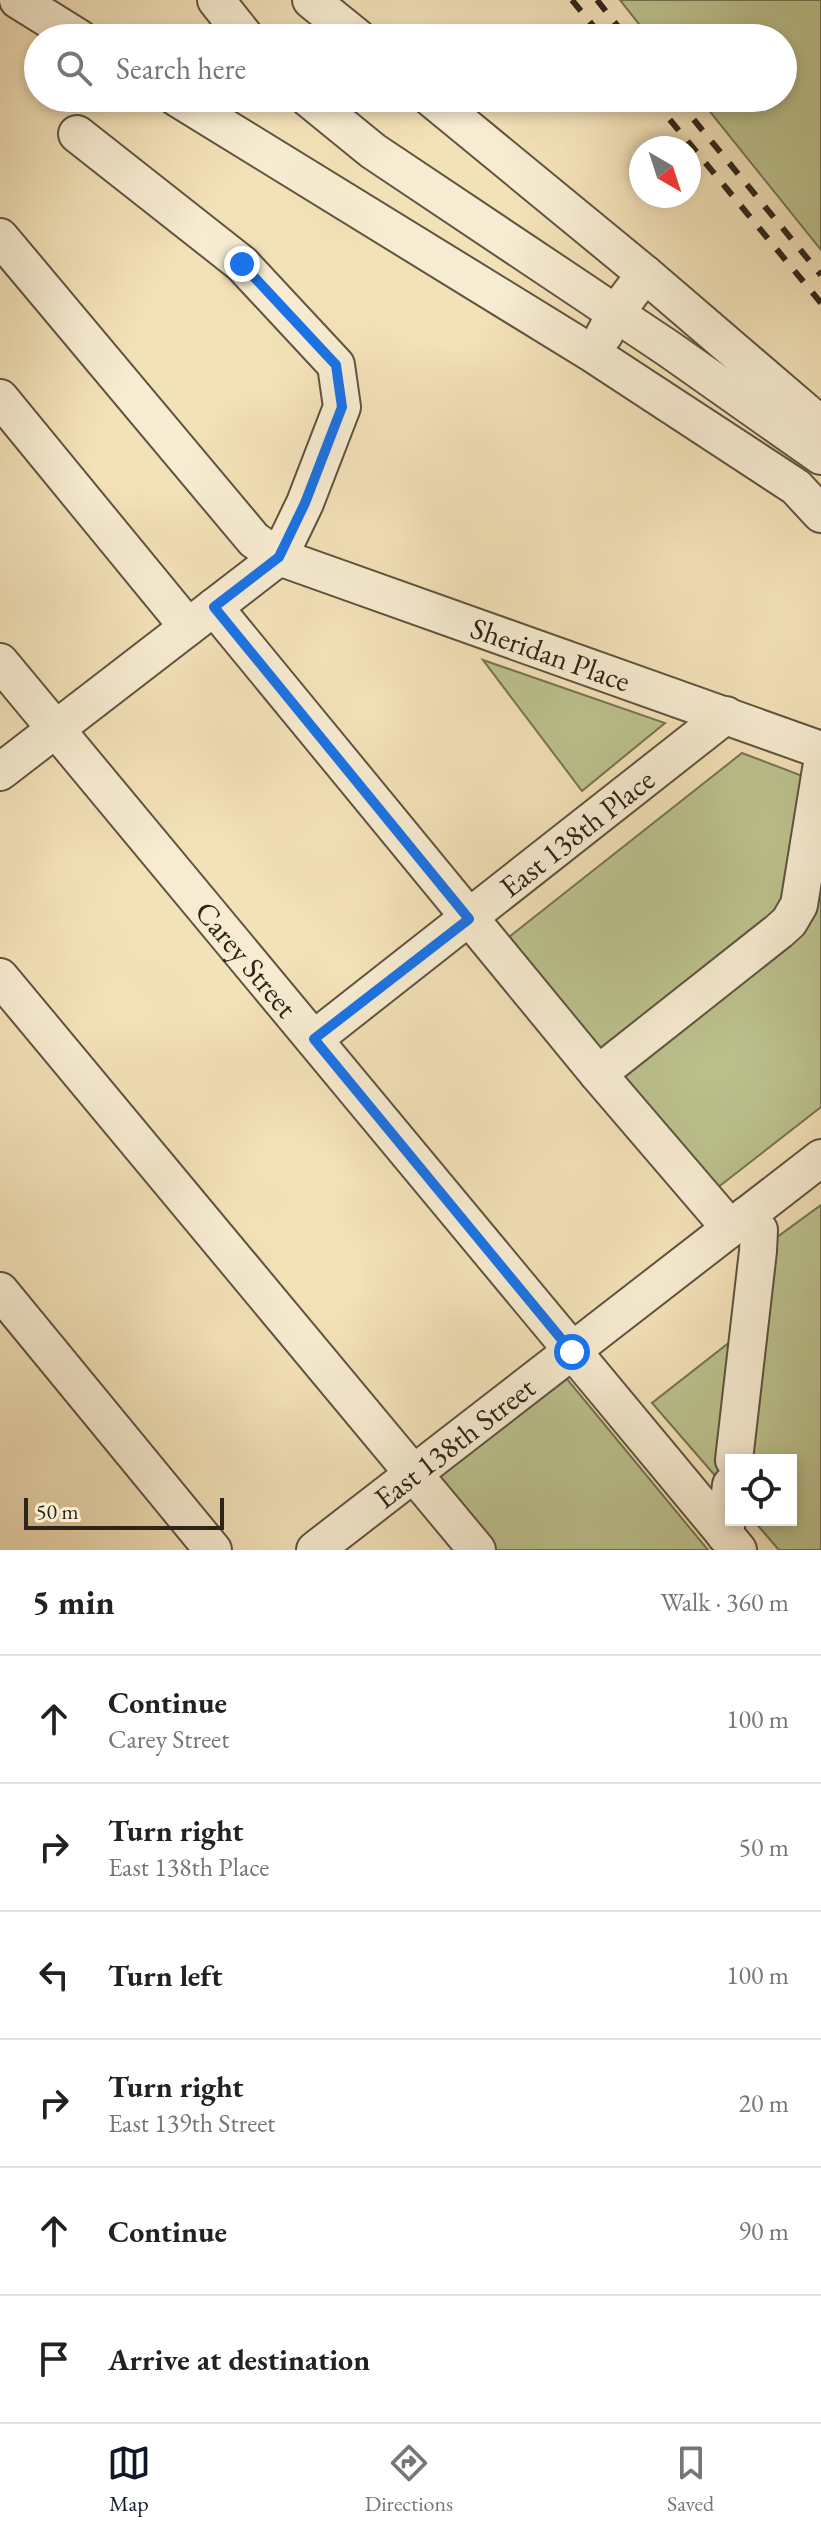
<!DOCTYPE html>
<meta charset="utf-8">
<style>
:root{--surface:#fff;--page:#f2f2f2;--text:#222;--muted:#767676;--line:#e0e0e0;--accent:#111827}
body{margin:0;font-family:"EB Garamond",serif;background:var(--page);color:var(--text)}
.controls{position:absolute;right:24px;bottom:24px;display:grid;overflow:hidden;border-radius:0px;box-shadow:0 4px 12px #0003}
.controls button{width:72px;height:72px;display:grid;place-items:center;padding:0;border:0;border-bottom:2px solid var(--line);background:var(--surface);color:var(--text);font:40px sans-serif}
.compass{position:absolute;left:629px;top:136px;width:72px;height:72px;border-radius:50%;background:var(--surface);box-shadow:0 4px 12px #0003;rotate:141deg}
.scale{position:absolute;left:24px;bottom:20px;width:200px;box-sizing:border-box;padding-left:8px;border:4px solid #2e2518;border-top:0;font-size:22px;line-height:28px;white-space:nowrap;color:#2e2518;-webkit-text-stroke:6px #f7ecd1;paint-order:stroke}
.stop{position:absolute;width:24px;height:24px;margin:-18px;border:6px solid #1a73e8;border-radius:50%;background:#fff}
.stop.end{background:#1a73e8;border-color:#fff;box-shadow:0 2px 8px #0008}
.list{margin:0;padding:0;list-style:none}
h2{display:flex;justify-content:space-between;align-items:center;height:104px;margin:0;padding:0 32px;font-size:34px}
h2 small{font-size:26px;font-weight:400;color:var(--muted)}
.list li{display:grid;grid-template-columns:52px 1fr auto;gap:24px;align-items:center;box-sizing:border-box;height:128px;padding:0 32px;border-top:2px solid var(--line)}
.list b{display:block;font-size:30px;white-space:nowrap}
.list p{margin:0;font-size:26px;white-space:nowrap;color:var(--muted)}
.list em{font-size:26px;font-style:normal;color:var(--muted)}
.icon{flex:none;width:44px;height:44px;fill:none;stroke:currentColor;stroke-width:2;stroke-linecap:round;stroke-linejoin:round}
.map{position:relative;flex:none;width:821px;height:1550px;overflow:hidden}
.search{position:absolute;background:var(--surface);box-shadow:0 4px 12px #0003;left:24px;right:24px;top:24px;height:88px;display:flex;align-items:center;gap:20px;box-sizing:border-box;padding:0 28px;border-radius:44px;color:var(--muted);font-size:30px}
.sheet{height:872px;background:var(--surface)}
nav{display:flex;justify-content:space-around;align-items:center;box-sizing:border-box;height:112px;border-top:2px solid var(--line);background:var(--surface);font-size:22px;color:var(--muted)}
nav a{display:grid;justify-items:center;gap:4px}
nav .on{color:var(--accent)}
.map>svg:first-child{display:block}
.green{fill:#bcc28e;stroke:#757453;stroke-width:2}
.lines{fill:none;stroke-linecap:round;stroke-linejoin:round}
.minor-casing{stroke:#5f5440;stroke-width:40}
.minor{stroke:#f7ecd1;stroke-width:36}
.rail{stroke:#2e2518;stroke-width:6;stroke-dasharray:14 14;stroke-linecap:butt}
.route{stroke:#1a73e8;stroke-width:10}
.labels{text-anchor:middle;dominant-baseline:central;stroke-width:7;stroke-linejoin:round;paint-order:stroke}
.street-label{font-size:30px;fill:#2e2518;stroke:#f7ecd1}
</style>
<div class="map">
<svg width="821" height="1550" viewBox="0 0 821 1550">
<rect width="100%" height="100%" fill="#f3e1b8"/>
<filter id="stains"><feTurbulence type="fractalNoise" baseFrequency=".0025" numOctaves="4"/><feColorMatrix values="0 0 0 0 .2 0 0 0 0 .09 0 0 0 0 .02 0 0 0 .5 -.17"/></filter>
<radialGradient id="worn" r=".72"><stop offset=".6" stop-color="#630" stop-opacity="0"/><stop offset="1" stop-color="#630" stop-opacity=".3"/></radialGradient>
<!-- green -->
<g class="green">
<polygon points="620,0 821,0 821,250 699,98 783,98 783,38 650,38"/>
<polygon points="483,660 665,723 582,791"/>
<polygon points="742,753 821,783 821,1107 712,1192 495,948"/>
<polygon points="821,1205 821,1550 779,1550 753,1520 791,1520 791,1460 731,1460 731,1494 652,1403 749,1327 758,1251"/>
<polygon points="567,1379 708,1550 477,1550 425,1488"/>
</g>
<g class="lines">
<defs>
<g id="minor">
<polyline points="18,0 79,38"/>
<polyline points="216,0 246,38"/>
<polyline points="311,0 358,38"/>
<polyline points="177,98 593,354 796,487 821,514"/>
<polyline points="308,98 373,151 669,349 821,456"/>
<polyline points="431,98 645,274 615,314 604,335"/>
<path id="s1" d="M0 237 254 540 279 557 821 750"/>
<polyline points="645,274 821,425"/>
<polyline points="0,398 188,627"/>
<polyline points="214,607 598,1074 730,1228"/>
<path id="s2" d="M0 662 738 1550"/>
<polyline points="0,772 279,557 305,503 342,407 336,365 242,264 77,134"/>
<polyline points="0,977 477,1550"/>
<path id="s3" d="M314 1039 726 715"/>
<polyline points="598,1074 779,931 789,922 799,905 821,769"/>
<polyline points="0,1291 213,1550"/>
<polyline points="734,1460 758,1251 759,1230 747,1215"/>
<polyline points="725,1535 731,1485"/>
<path id="s4" d="M315 1550 821 1158"/>
</g>
</defs>
<!-- minor casing -->
<use href="#minor" class="minor-casing"/>
<!-- minor -->
<use href="#minor" class="minor"/>
<!-- rail -->
<g class="rail">
<polyline points="572,0 603,38"/>
<polyline points="597,0 627,38"/>
<polyline points="652,98 821,303"/>
<polyline points="676,98 821,275"/>
</g>
</g>
<g class="lines">
<!-- route -->
<polyline class="route" points="242,264 336,365 342,407 305,503 279,557 214,607 469,919 314,1039 572,1352"/>
</g>
<g class="labels">
<!-- street labels -->
<g class="street-label">
<text stroke="none"><textPath href="#s1" startOffset="714">Sheridan Place</textPath></text>
<text stroke="none"><textPath href="#s3" startOffset="334">East 138th Place</textPath></text>
<text stroke="none"><textPath href="#s2" startOffset="386">Carey Street</textPath></text>
<text stroke="none"><textPath href="#s4" startOffset="176">East 138th Street</textPath></text>
</g>
</g>
<rect width="100%" height="100%" filter="url(#stains)"/>
<rect width="100%" height="100%" fill="url(#worn)"/>
</svg>
<div class="controls">
<button><svg class="icon" aria-label="locate" viewBox="0 0 24 24"><circle cx="12" cy="12" r="6"/><path d="M12 2v4M12 18v4M2 12h4M18 12h4"/></svg></button>
</div>
<svg class="compass" viewBox="-18 -18 36 36"><path d="M0-13l5 13h-10z" fill="#e53935"/><path d="M0 13l5-13h-10z" fill="#767676"/></svg>
<div class="scale">50 m</div>
<div class="stop" style="left:572px;top:1352px"></div>
<div class="stop end" style="left:242px;top:264px"></div>
<div class="search"><svg class="icon" aria-label="search" viewBox="0 0 24 24"><circle cx="10" cy="10" r="6"/><path d="M15 15l6 6"/></svg>Search here</div>
</div>
<section class="sheet">
<h2>5 min<small>Walk · 360 m</small></h2>
<ul class="list">
<li><svg class="icon" aria-label="ahead" viewBox="0 0 24 24"><path d="M12 20V5M6 11l6-6 6 6"/></svg><div><b>Continue</b><p>Carey Street</p></div><em>100 m</em></li>
<li><svg class="icon" aria-label="right" viewBox="0 0 24 24"><path d="M7 20v-9h11M14 6l5 5-5 5"/></svg><div><b>Turn right</b><p>East 138th Place</p></div><em>50 m</em></li>
<li><svg class="icon" aria-label="left" viewBox="0 0 24 24"><path d="M17 20v-9H6M10 6l-5 5 5 5"/></svg><div><b>Turn left</b></div><em>100 m</em></li>
<li><svg class="icon" aria-label="right" viewBox="0 0 24 24"><path d="M7 20v-9h11M14 6l5 5-5 5"/></svg><div><b>Turn right</b><p>East 139th Street</p></div><em>20 m</em></li>
<li><svg class="icon" aria-label="ahead" viewBox="0 0 24 24"><path d="M12 20V5M6 11l6-6 6 6"/></svg><div><b>Continue</b></div><em>90 m</em></li>
<li><svg class="icon" aria-label="arrive" viewBox="0 0 24 24"><path d="M6 21V4h12l-3 4 3 4H6"/></svg><div><b>Arrive at destination</b></div></li>
</ul>
</section>
<nav>
<a class="on"><svg class="icon" aria-label="map" viewBox="0 0 24 24"><path d="M3 6l6-2 6 2 6-2v14l-6 2-6-2-6 2zM9 4v14M15 6v14"/></svg>Map</a>
<a><svg class="icon" aria-label="directions" viewBox="0 0 24 24"><path d="M12 3l9 9-9 9-9-9zM9 14v-3h6M13 9l2 2-2 2"/></svg>Directions</a>
<a><svg class="icon" aria-label="saved" viewBox="0 0 24 24"><path d="M7 4h10v16l-5-4-5 4z"/></svg>Saved</a>
</nav>
